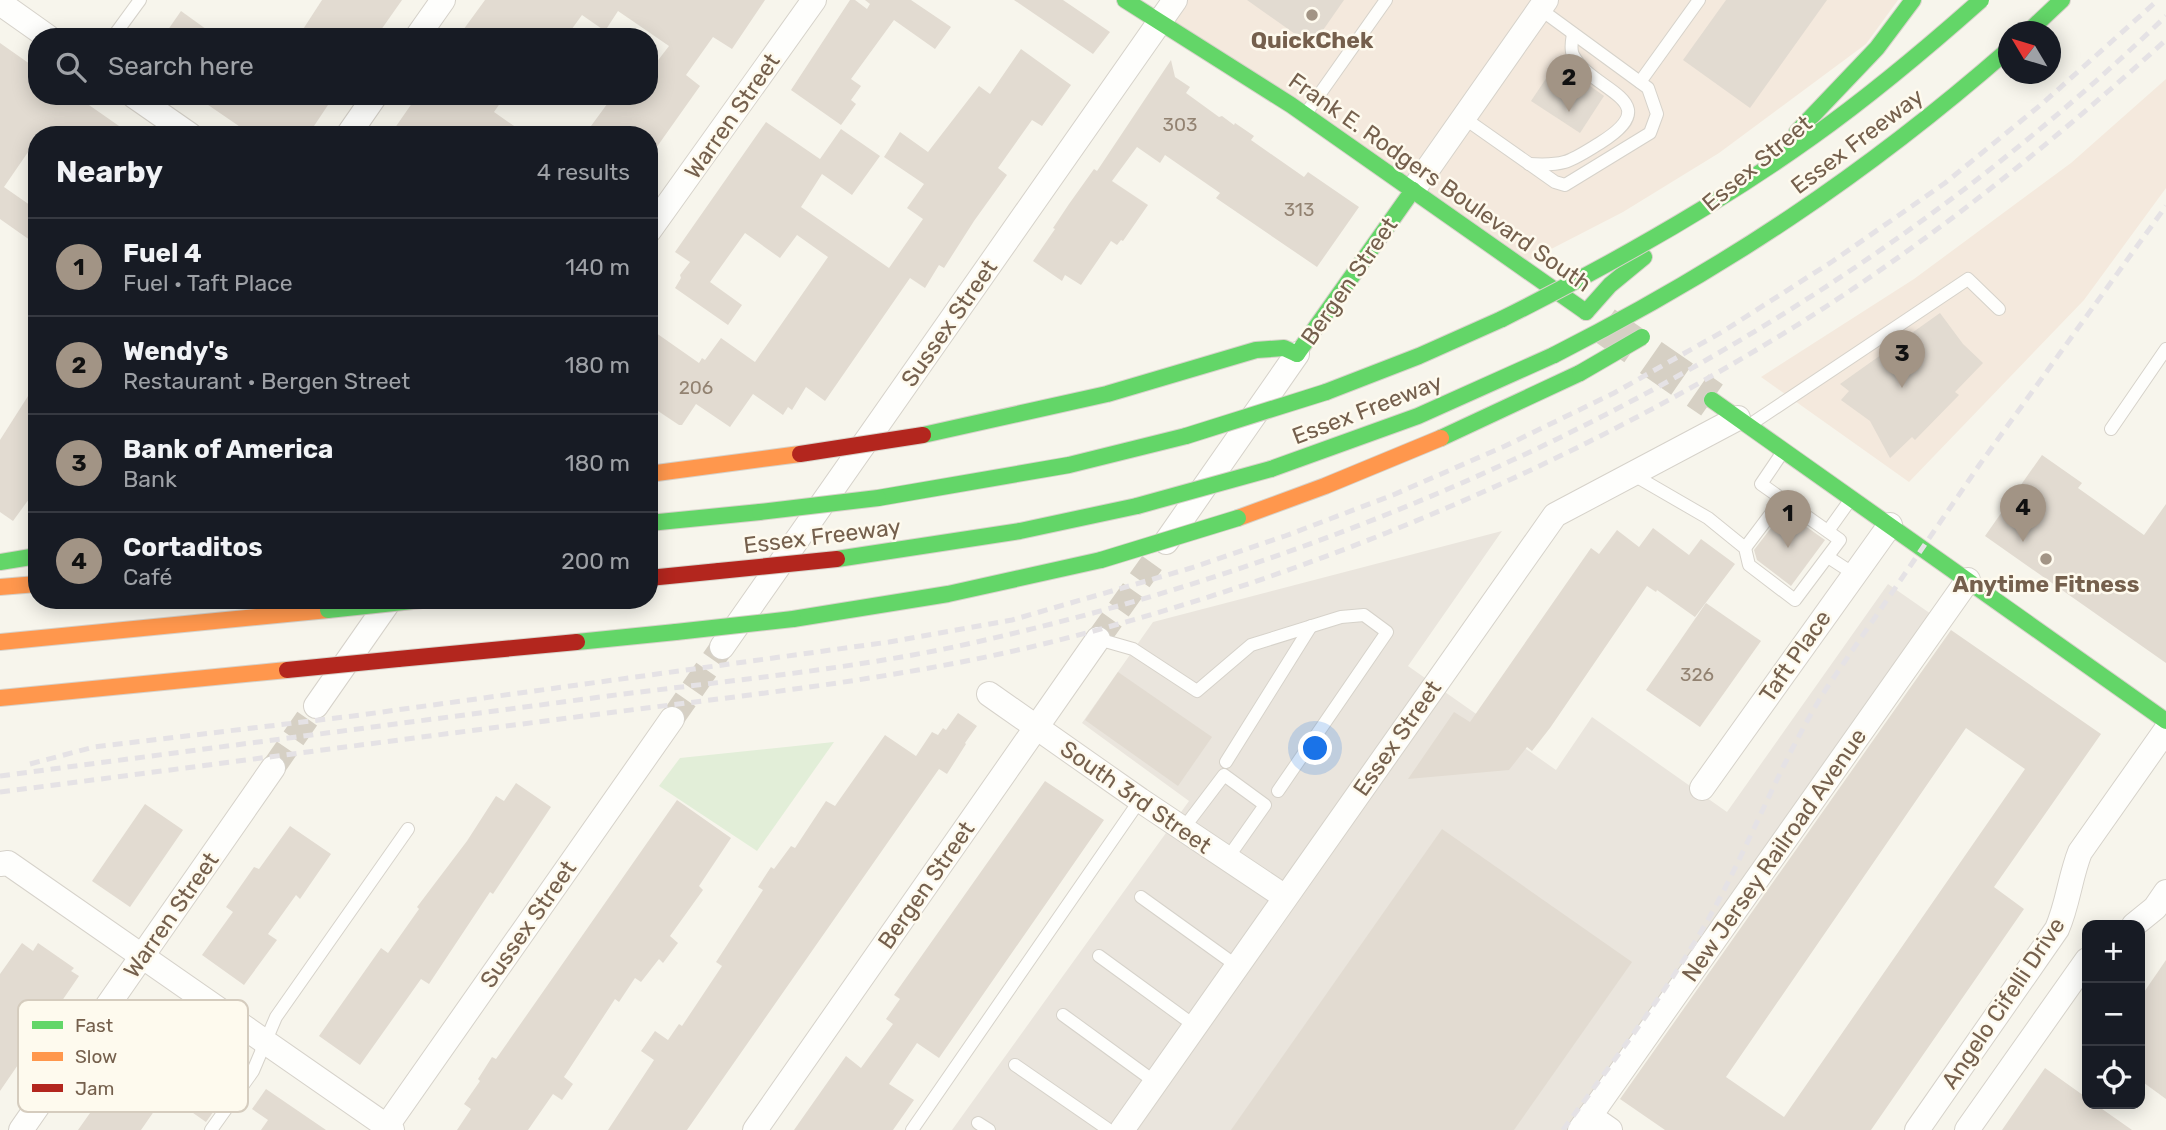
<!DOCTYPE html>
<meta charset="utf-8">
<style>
:root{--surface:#171b24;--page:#242831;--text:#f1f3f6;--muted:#9ea1a6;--line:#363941;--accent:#a29485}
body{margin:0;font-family:Rubik,sans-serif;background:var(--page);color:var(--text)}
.controls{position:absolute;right:21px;bottom:21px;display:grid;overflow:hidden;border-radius:14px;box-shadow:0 4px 18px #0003}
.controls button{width:63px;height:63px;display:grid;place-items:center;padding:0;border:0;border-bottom:2px solid var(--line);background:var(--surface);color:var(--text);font:35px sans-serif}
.compass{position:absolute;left:1998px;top:21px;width:63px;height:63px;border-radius:50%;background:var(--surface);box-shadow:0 4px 18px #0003;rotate:308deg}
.you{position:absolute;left:1316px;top:749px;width:24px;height:24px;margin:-18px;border:5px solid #fff;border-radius:50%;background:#1a73e8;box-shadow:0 0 0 10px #1a73e833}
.badge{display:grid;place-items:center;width:46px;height:46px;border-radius:50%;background:var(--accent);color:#111;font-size:23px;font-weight:700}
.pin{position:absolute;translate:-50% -58px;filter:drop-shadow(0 2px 4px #0008)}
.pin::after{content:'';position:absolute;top:37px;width:24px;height:21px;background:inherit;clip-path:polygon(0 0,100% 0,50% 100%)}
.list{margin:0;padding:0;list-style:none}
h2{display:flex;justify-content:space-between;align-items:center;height:91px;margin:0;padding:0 28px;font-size:30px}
h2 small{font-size:23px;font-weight:400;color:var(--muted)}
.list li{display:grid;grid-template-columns:46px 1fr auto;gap:21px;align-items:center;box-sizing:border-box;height:98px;padding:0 28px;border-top:2px solid var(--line)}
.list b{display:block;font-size:26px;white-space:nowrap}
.list p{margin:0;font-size:23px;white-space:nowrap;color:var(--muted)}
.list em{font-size:23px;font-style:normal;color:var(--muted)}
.icon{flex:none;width:38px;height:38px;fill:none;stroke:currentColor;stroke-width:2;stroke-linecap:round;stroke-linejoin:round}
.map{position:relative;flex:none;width:2166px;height:1130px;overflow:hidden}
.search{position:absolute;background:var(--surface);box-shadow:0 4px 18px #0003;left:28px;top:28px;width:630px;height:77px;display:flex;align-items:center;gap:18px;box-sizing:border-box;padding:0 24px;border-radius:28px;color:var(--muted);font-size:26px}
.panel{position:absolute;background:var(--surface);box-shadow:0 4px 18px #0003;left:28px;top:126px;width:630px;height:483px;border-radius:28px}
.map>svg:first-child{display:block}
.commercial{fill:#f4e9dd}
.industrial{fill:#eae5dd}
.green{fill:#e2eed8}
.building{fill:#e2dbd1;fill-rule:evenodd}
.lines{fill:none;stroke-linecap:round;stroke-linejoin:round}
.street-tunnel{stroke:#d6d0c4;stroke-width:24;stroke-dasharray:24 12;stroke-linecap:butt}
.primary-tunnel{stroke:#d6d0c4;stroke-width:38;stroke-dasharray:38 19;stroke-linecap:butt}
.lane-casing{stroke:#d6d2ca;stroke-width:14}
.street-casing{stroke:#d6d2ca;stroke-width:26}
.fast-casing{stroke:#d7d2ca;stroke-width:18}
.slow-casing{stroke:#d7d2ca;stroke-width:18}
.jam-casing{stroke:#d7d2ca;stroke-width:18}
.lane{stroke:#fefefc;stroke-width:12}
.street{stroke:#fefefc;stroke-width:24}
.fast{stroke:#63d668;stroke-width:16}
.slow{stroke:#ff974d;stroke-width:16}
.jam{stroke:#b3261e;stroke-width:16}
.rail{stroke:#e5e2e5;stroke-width:5;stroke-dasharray:10 7;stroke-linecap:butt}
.fast-bridge-casing{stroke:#d8d2ca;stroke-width:18;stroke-linecap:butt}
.jam-bridge-casing{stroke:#d8d2ca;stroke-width:18;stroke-linecap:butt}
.fast-bridge{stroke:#63d668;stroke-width:16}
.jam-bridge{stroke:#b3261e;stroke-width:16}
.poi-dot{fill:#a29485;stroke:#fefaee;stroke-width:2.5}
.labels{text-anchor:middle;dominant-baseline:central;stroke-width:5;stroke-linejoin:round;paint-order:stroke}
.number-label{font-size:19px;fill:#928271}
.poi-label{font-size:23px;font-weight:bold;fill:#75604d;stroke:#fefaee}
.street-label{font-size:23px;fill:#75604d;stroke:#fefaee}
.key{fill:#fefaee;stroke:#d5ccbe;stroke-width:2}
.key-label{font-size:19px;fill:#75604d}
</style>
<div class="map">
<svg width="2166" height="1130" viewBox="0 0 2166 1130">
<rect width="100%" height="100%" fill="#f7f5ec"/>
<!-- commercial -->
<g class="commercial">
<polygon points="1181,0 1898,0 1866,44 1719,153 1623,212 1524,263 1169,18"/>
<polygon points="2166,79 2166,188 2084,300 1909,482 1761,377 1914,279 2071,163"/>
</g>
<!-- industrial -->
<polygon class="industrial" points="1502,531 1408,666 1556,770 1592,717 1727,812 1888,584 1931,614 1572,1130 952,1130 1189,801 1082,723 1153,622"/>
<!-- green -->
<polygon class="green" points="834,742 757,851 659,786 680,758"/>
<!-- building -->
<g class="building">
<polygon points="322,0 402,0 376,37 298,37"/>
<polygon points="485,0 765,0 732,49 713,37 686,75 700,86 649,158 649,135 604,135 591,126 613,96 649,96 649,72 669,46 618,11 605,31 582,15 566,37 458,37"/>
<polygon points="850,0 855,0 867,9 870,4 865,0 911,0 951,27 935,49 894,20 851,79 861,86 851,100 856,104 841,125 791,90"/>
<polygon points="1014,0 1063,0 1110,32 1093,54"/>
<polygon points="1247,0 1344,0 1312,46"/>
<polygon points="1726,0 1827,0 1750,108 1683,60"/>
<polygon points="181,11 217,37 163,37"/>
<polygon points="0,43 37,69 37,96 76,96 132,135 48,135 43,131 37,135 37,139 4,187 37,210 37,245 0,219"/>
<polygon points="1021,49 1071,85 1042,126 1032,120 998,168 1007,175 974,221 944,268 939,265 925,288 910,278 825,401 806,387 792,410 788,407 783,415 753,394 730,427 696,404 682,425 679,425 649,405 649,328 699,363 702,358 705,360 721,338 755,362 828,257 797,235 780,258 745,233 710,282 742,305 728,325 675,288 681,278 680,275 690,262 675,252 766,122 820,159 841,129 880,156 852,195 822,174 801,207 889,268 923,219 907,208 924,184 884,157 900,132 928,152 979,86 990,94"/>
<polygon points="1171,60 1175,77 1190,87 1186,93 1219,117 1222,116 1234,125 1235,123 1254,136 1251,140 1304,177 1308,172 1359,207 1317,267 1216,198 1220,193 1165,155 1160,163 1137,147 1112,181 1148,205 1123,241 1121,240 1117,245 1111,241 1081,285 1065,275 1062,281 1033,261 1055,229 1053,228 1069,204 1094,169 1097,171"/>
<polygon points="1557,62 1604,96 1580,133 1531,101"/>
<polygon points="195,96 273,96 285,104 291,96 334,96 308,135 252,135"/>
<polygon points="417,96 505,96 494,112 527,135 390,135"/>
<polygon points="1940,313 1963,344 1983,363 1955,392 1959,395 1915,440 1912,437 1890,458 1870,421 1841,400 1849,391 1840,384"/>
<polygon points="37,382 37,488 13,521 0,512 0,440"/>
<polygon points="2042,455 2082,483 2078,488 2144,535 2166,504 2166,663 1985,536"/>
<polygon points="1784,511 1825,540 1791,586 1757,560 1754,550"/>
<polygon points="1653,528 1689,555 1701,539 1735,564 1695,617 1657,590 1656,592 1647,586 1550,728 1532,751 1527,747 1509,770 1408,779 1454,712 1470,722 1591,548 1599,554 1617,530 1639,547"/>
<polygon points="1706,603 1761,641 1700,727 1646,690"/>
<path d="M1951 630 2101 734 1994 887 2024 909 1871 1130H1665L1620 1099ZM1966 728 2025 769 1784 1117 1726 1077Z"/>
<polygon points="1118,672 1212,737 1178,786 1085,720"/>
<polygon points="958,713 977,726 965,743 966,744 947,774 939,769 687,1130 608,1130 654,1060 641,1051 655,1031 668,1040 679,1024 682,1026 722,966 716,962 763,890 758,887 771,867 774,869 791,846 795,848 826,801 835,806 885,735 916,756 932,732 938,735 943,728 946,730"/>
<polygon points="1045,781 1104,820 939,1058 917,1043 889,1084 914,1100 893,1130 794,1130 846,1056 861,1068 893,1024 886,1019 900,999 894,995"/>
<polygon points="516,783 551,807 493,894 490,892 429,984 421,979 360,1065 319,1036 381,948 388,953 419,909 417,907 467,841 496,796 504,801"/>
<polygon points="677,800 731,838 699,886 703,890 670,936 678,943 663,963 659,959 641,982 635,978 619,1002 615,999 564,1077 573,1084 562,1100 553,1094 528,1130 457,1130 471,1109 464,1104 480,1081 478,1079 492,1057 496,1059"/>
<polygon points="145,804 183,830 130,907 92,881"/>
<polygon points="290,826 331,854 300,899 296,895 268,934 277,940 244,985 202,955 233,912 226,907 254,867 259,869"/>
<polygon points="1442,829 1632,962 1514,1130 1231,1130"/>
<polygon points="22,943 33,951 38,943 74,968 71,971 79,976 0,1091 0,974"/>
<polygon points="2166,960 2166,1099 2140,1080 2140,998"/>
<polygon points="145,1017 236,1080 206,1122 166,1094 141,1130 78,1130 124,1065 115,1059"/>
<polygon points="2045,1068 2087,1098 2087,1104 2095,1104 2132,1130 2002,1130"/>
<polygon points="266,1089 326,1130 261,1130 268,1120 252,1109"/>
</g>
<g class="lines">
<!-- street-tunnel -->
<g class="street-tunnel">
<polyline points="1098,639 1152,563"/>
<polyline points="672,719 722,647"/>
<polyline points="273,768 316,706"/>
</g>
<!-- primary-tunnel -->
<polyline class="primary-tunnel" points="1604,325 1712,400"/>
<defs>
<g id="lane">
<polyline points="113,37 140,0"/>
<polyline points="1640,82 1699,0"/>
<polyline points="1307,112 1386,0"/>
<polyline points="1464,118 1555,182 1565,185 1650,133 1657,114 1648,88 1540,9"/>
<path d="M1529 164C1566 166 1569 162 1600 143 1669 100 1592 92 1573 55 1570 49 1572 40 1573 34"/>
<polyline points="1754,422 1968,279 1999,309"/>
<polyline points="2111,429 2166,349"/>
<polyline points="1632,474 1708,518 1745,548 1749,565 1795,600 1840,540 1761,484 1782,453"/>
<polyline points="1828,531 1848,503"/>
<polyline points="1745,548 1782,499"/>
<polyline points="1828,557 1854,574"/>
<polyline points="1098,639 1133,649 1197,691 1251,645 1341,617 1364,615 1387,632 1278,791"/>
<polyline points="1226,762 1311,626"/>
<polyline points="1183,829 1224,775 1265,805 1227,859"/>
<polyline points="1141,897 1237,966"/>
<polyline points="1099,956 1195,1026"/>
<polyline points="1063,1015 1155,1082"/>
<polyline points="1015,1065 1109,1130"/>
<polyline points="978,1123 989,1130"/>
<polyline points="211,1130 253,1071 276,1017 408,829"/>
<polyline points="912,1130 1140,800"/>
</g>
<g id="street">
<polyline points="0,3 48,37"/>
<polyline points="417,37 443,0"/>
<polyline points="134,96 190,135"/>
<polyline points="348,135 375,96"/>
<polyline points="1413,190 1546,0"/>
<polyline points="649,231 814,0"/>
<polyline points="1166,542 1297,354"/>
<polyline points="722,647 1175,0"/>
<polyline points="989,694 1140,800 1285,897"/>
<polyline points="316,706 390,600"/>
<polyline points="1702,788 1890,525"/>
<polyline points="0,864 8,863 392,1130"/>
<polyline points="2134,925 2155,908 2166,892"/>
<polyline points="1590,1116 1610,1130"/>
<polyline points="21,1130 273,768"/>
<polyline points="384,1130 672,719"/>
<polyline points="755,1130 1098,639"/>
<polyline points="1122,1130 1555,515 1738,418"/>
<polyline points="1580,1130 1968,580"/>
<path d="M1917 1130 2057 929C2068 904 2070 877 2080 852L2166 730"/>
<polyline points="1967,1130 2087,960"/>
</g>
<g id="fast">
<polyline points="1125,0 1291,105 1586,312"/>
<polyline points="2028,32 2062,0"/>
<polyline points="1797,132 1877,48 1913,0"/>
<polyline points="1586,312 1610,285 1644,257"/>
<polyline points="1297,354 1413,190"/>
<polyline points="1326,392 1419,356 1502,319"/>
<polyline points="1712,400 2166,721"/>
<polyline points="923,435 1107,394 1256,350 1284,348 1297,354"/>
<polyline points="1441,438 1580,373"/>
<polyline points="1271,469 1418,416 1554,355"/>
<polyline points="878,498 1069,465 1186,436"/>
<polyline points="649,523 760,512"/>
<polyline points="837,559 1020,531 1137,506"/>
<polyline points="0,562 37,556"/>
<polyline points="793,619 948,594 1101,560"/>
<polyline points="577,642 676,632"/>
</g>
<g id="slow">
<polyline points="649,474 800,454"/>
<polyline points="1238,518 1325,486 1441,438"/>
<polyline points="0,587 37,584"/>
<polyline points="0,642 328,610"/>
<polyline points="0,698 287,670"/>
</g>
<g id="jam">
<polyline points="649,578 719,571"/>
<polyline points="398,659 577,642"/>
</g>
</defs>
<!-- lane casing -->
<use href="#lane" class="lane-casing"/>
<!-- street casing -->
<use href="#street" class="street-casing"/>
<!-- fast casing -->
<use href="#fast" class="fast-casing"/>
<!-- slow casing -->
<use href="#slow" class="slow-casing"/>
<!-- jam casing -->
<use href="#jam" class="jam-casing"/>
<!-- lane -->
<use href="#lane" class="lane"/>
<!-- street -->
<use href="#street" class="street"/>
<!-- fast -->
<use href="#fast" class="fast"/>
<!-- slow -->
<use href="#slow" class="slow"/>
<!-- jam -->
<use href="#jam" class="jam"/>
<!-- rail -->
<g class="rail">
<polyline points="30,764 94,747 353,716 889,642 1012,620 1191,568 1285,536 1393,495 1505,446 1614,393 1722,332 1833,261 1945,183 2043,103 2158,0"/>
<path d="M0 776C203 749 405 723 608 696 732 680 859 669 981 641 1420 541 1841 331 2166 16"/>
<path d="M0 792C202 766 405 739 607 713 763 693 919 677 1071 637 1326 570 1570 466 1794 327 1927 244 2050 145 2166 40"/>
<path d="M1563 1130C1613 1061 1667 992 1709 918 1751 843 1780 762 1826 689L1980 464 2166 206"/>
</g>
<defs>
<g id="fast-bridge">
<path d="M1502 319C1610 265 1714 207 1812 137 1871 95 1927 48 1981 0"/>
<path d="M1554 355C1723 269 1865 175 2008 50"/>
<polyline points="1580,373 1642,337"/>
<polyline points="1186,436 1326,392"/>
<polyline points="1137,506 1271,469"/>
<polyline points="760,512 878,498"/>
<polyline points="1101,560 1238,518"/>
<polyline points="328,610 422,600"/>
<polyline points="676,632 793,619"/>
</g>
<g id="jam-bridge">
<polyline points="800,454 923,435"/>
<polyline points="719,571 837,559"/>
<polyline points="287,670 398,659"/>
</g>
</defs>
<!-- fast-bridge casing -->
<use href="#fast-bridge" class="fast-bridge-casing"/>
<!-- jam-bridge casing -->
<use href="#jam-bridge" class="jam-bridge-casing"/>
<!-- fast-bridge -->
<use href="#fast-bridge" class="fast-bridge"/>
<!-- jam-bridge -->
<use href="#jam-bridge" class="jam-bridge"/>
</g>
<!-- markers -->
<g class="poi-dot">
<circle cx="1312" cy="15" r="7"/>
<circle cx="2046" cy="559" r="7"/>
</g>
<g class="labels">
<!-- number labels -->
<g class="number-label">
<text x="1180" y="124">303</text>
<text x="1299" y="209">313</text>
<text x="696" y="387">206</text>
<text x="1697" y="674">326</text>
</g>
<!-- poi labels -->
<g class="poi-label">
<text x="1312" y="40">QuickChek</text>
<text x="2046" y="584">Anytime Fitness</text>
</g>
<!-- street labels -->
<g class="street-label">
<text transform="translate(732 116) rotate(-55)">Warren Street</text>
<text transform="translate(1857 141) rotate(-37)">Essex Freeway</text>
<text transform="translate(1757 163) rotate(-40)">Essex Street</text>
<text transform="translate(1440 182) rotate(35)">Frank E. Rodgers Boulevard South</text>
<text transform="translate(1349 281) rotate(-55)">Bergen Street</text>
<text transform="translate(949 323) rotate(-55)">Sussex Street</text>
<text transform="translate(1367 409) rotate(-21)">Essex Freeway</text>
<text transform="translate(822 536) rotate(-7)">Essex Freeway</text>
<text transform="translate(1795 656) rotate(-55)">Taft Place</text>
<text transform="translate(1397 738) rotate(-55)">Essex Street</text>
<text transform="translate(1136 797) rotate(35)">South 3rd Street</text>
<text transform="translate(1774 855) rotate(-55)">New Jersey Railroad Avenue</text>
<text transform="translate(926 885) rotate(-55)">Bergen Street</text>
<text transform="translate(171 915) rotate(-55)">Warren Street</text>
<text transform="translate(528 924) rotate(-55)">Sussex Street</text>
<text transform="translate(2003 1003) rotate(-56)">Angelo Cifelli Drive</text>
</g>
</g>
<!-- legend -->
<rect x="18" y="1000" width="230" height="112" rx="10" class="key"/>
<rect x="32" y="1021" width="31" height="8" fill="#63d668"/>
<rect x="32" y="1052" width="31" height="9" fill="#ff974d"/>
<rect x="32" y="1084" width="31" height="8" fill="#b3261e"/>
<g class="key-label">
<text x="75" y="1032">Fast</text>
<text x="75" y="1063">Slow</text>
<text x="75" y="1095">Jam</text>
</g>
</svg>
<div class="controls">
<button>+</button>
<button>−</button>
<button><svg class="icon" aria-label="locate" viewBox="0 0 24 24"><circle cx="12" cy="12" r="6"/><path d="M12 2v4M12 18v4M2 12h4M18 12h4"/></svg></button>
</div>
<svg class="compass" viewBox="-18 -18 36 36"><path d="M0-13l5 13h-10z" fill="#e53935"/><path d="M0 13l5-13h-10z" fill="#9ea1a6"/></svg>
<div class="you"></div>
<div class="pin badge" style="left:1788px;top:548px">1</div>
<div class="pin badge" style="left:1569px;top:112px">2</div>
<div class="pin badge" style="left:1902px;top:388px">3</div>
<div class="pin badge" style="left:2023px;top:542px">4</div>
<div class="search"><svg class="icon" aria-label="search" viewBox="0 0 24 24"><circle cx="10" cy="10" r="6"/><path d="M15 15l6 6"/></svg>Search here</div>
<section class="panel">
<h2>Nearby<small>4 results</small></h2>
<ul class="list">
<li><span class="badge">1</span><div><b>Fuel 4</b><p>Fuel · Taft Place</p></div><em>140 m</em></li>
<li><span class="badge">2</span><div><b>Wendy's</b><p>Restaurant · Bergen Street</p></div><em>180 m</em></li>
<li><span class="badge">3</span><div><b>Bank of America</b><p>Bank</p></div><em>180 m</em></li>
<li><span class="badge">4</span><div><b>Cortaditos</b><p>Café</p></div><em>200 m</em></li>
</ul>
</section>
</div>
